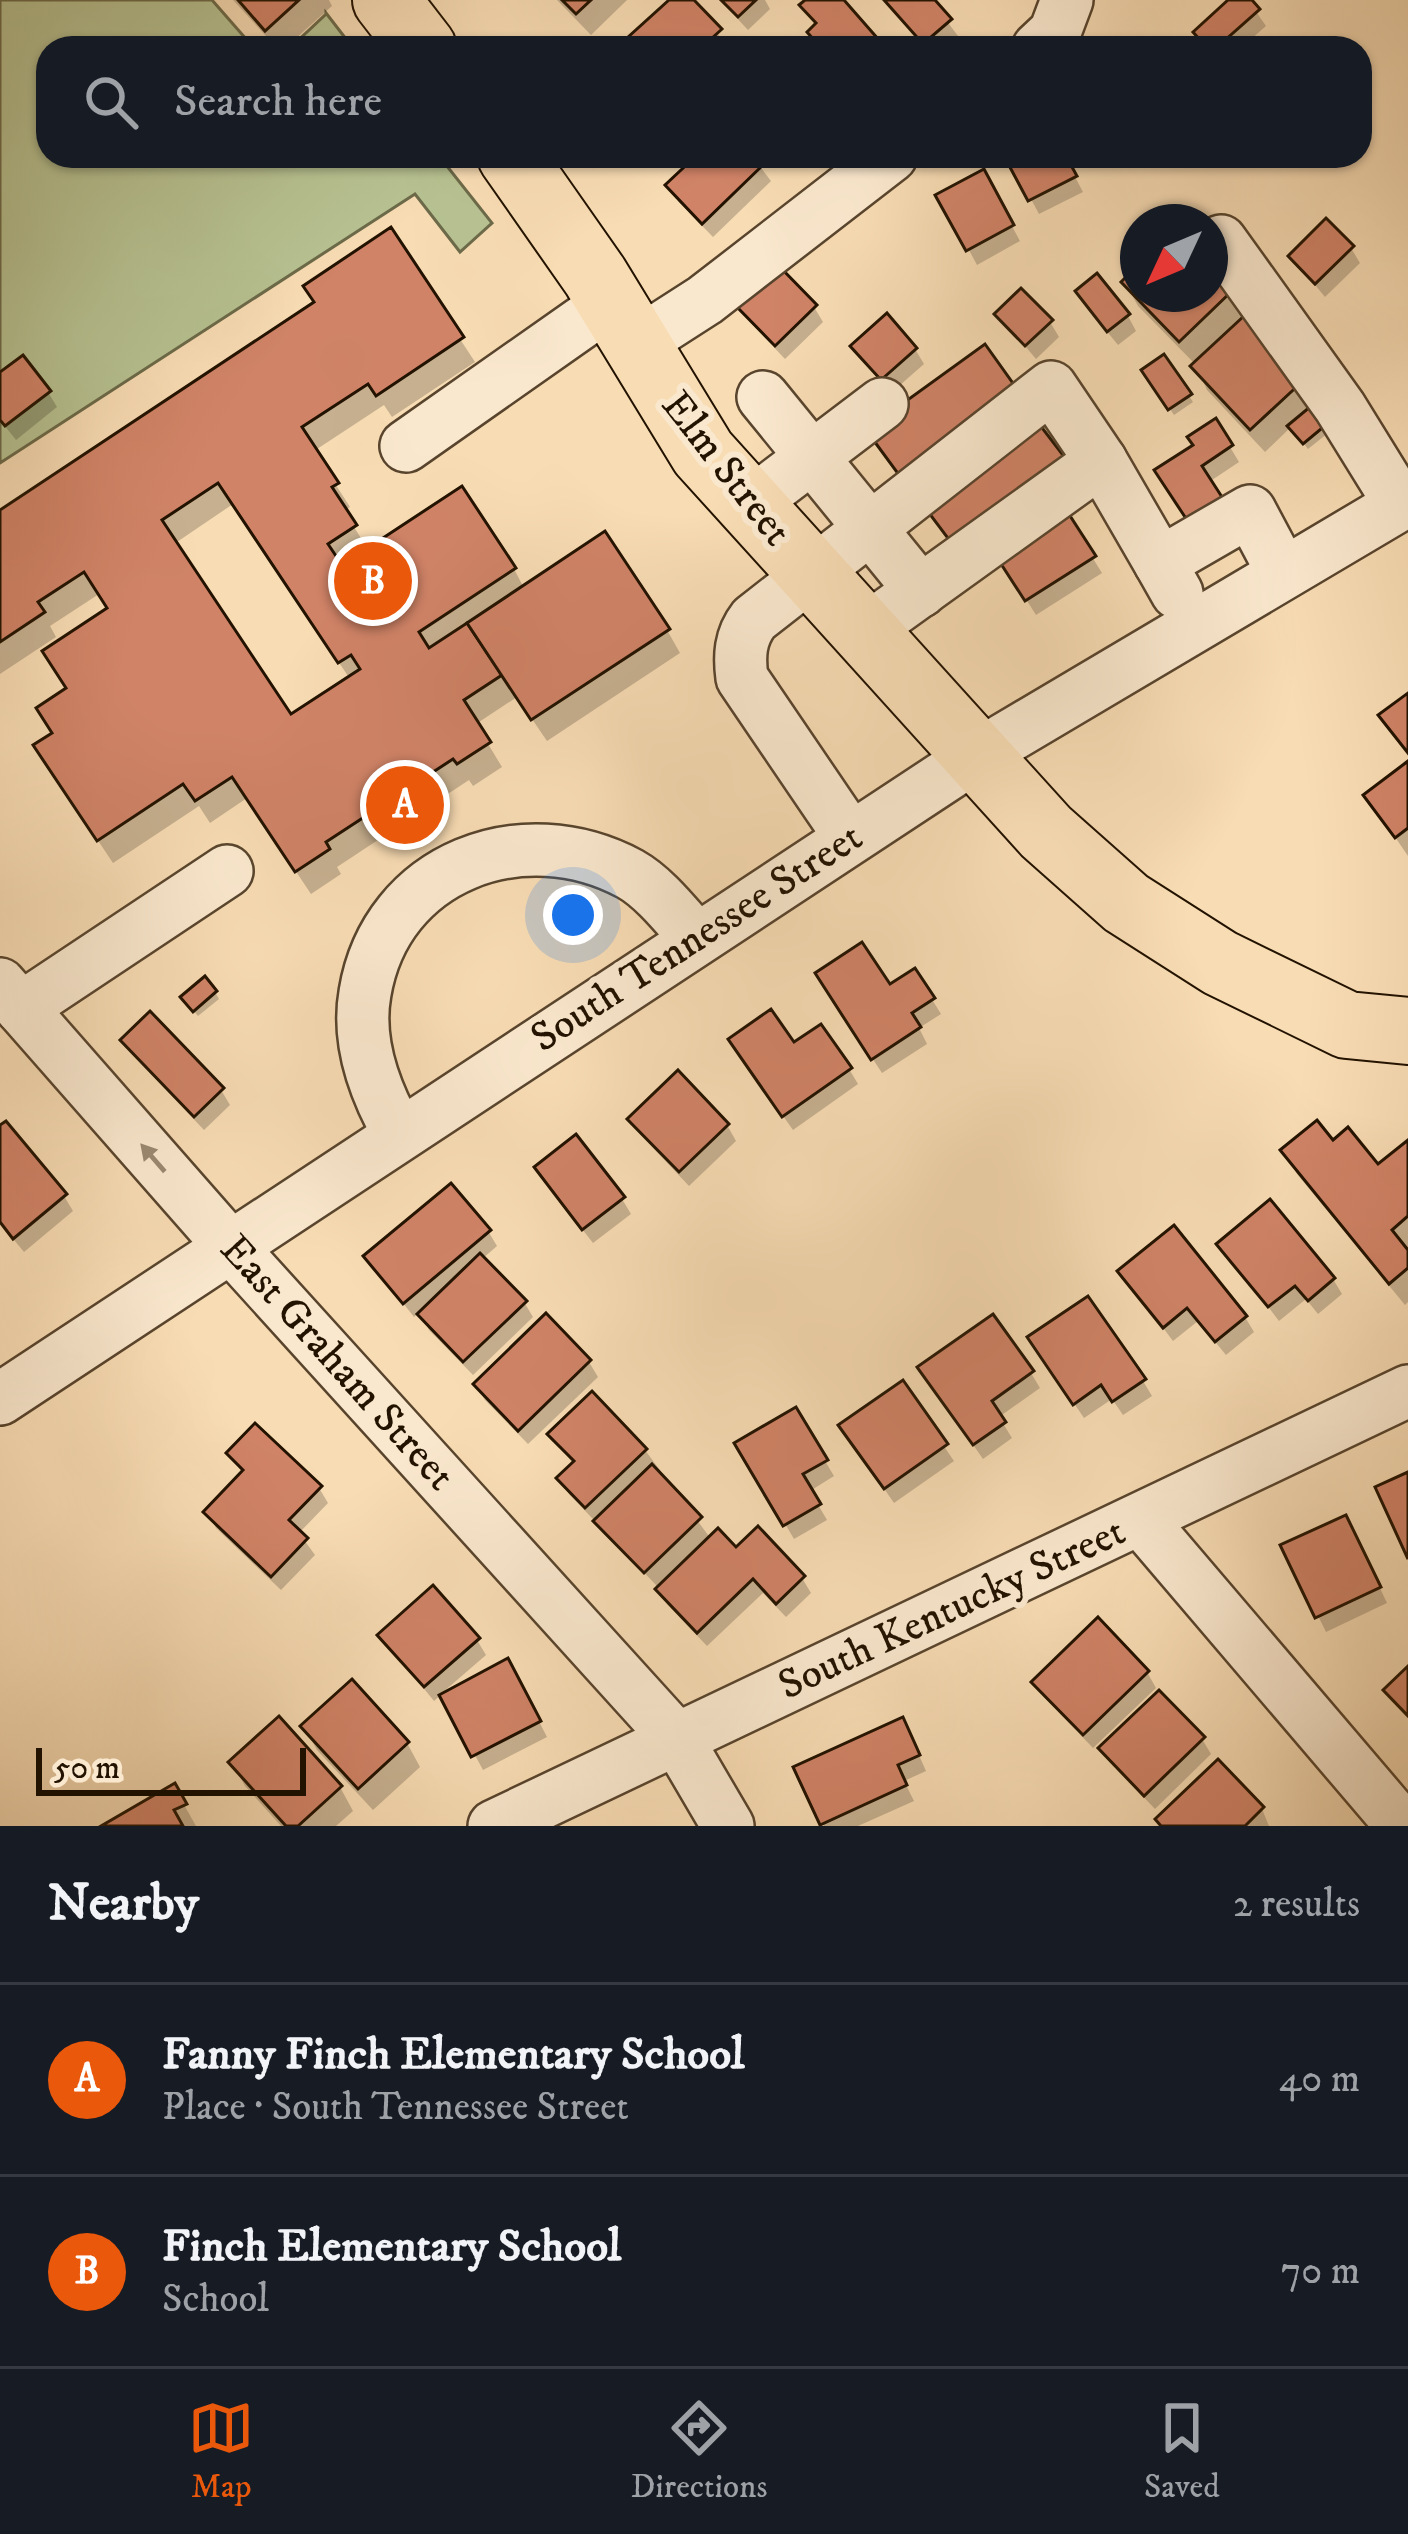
<!DOCTYPE html>
<meta charset="utf-8">
<style>
:root{--surface:#171b24;--page:#242831;--text:#f1f3f6;--muted:#9ea1a6;--line:#363941;--accent:#ea580c}
body{margin:0;font-family:"IM FELL DW Pica",serif;background:var(--page);color:var(--text)}
.compass{position:absolute;left:1120px;top:204px;width:108px;height:108px;border-radius:50%;background:var(--surface);box-shadow:0 3px 9px #0004;rotate:226deg}
.scale{position:absolute;left:36px;bottom:30px;width:270px;box-sizing:border-box;padding-left:12px;border:6px solid #221200;border-top:0;font-size:33px;line-height:42px;white-space:nowrap;color:#221200;-webkit-text-stroke:9px #fae8ce;paint-order:stroke}
.you{position:absolute;left:573px;top:915px;width:42px;height:42px;margin:-30px;border:9px solid #fff;border-radius:50%;background:#1a73e8;box-shadow:0 0 0 18px #1a73e833}
.badge{display:grid;place-items:center;width:78px;height:78px;border-radius:50%;background:var(--accent);color:#fff;font-size:39px;font-weight:700}
.pin{position:absolute;translate:-50% -50%;border:6px solid #fff;box-shadow:0 3px 12px #0006}
.list{margin:0;padding:0;list-style:none}
h2{display:flex;justify-content:space-between;align-items:center;height:156px;margin:0;padding:0 48px;font-size:51px}
h2 small{font-size:39px;font-weight:400;color:var(--muted)}
.list li{display:grid;grid-template-columns:78px 1fr auto;gap:36px;align-items:center;box-sizing:border-box;height:192px;padding:0 48px;border-top:3px solid var(--line)}
.list b{display:block;font-size:45px;white-space:nowrap}
.list p{margin:0;font-size:39px;white-space:nowrap;color:var(--muted)}
.list em{font-size:39px;font-style:normal;color:var(--muted)}
.icon{flex:none;width:66px;height:66px;fill:none;stroke:currentColor;stroke-width:2;stroke-linecap:round;stroke-linejoin:round}
.map{position:relative;flex:none;width:1408px;height:1826px;overflow:hidden}
.search{position:absolute;background:var(--surface);box-shadow:0 3px 9px #0004;left:36px;right:36px;top:36px;height:132px;display:flex;align-items:center;gap:30px;box-sizing:border-box;padding:0 42px;border-radius:36px;color:var(--muted);font-size:45px}
.sheet{height:540px;background:var(--surface)}
nav{display:flex;justify-content:space-around;align-items:center;box-sizing:border-box;height:168px;border-top:3px solid var(--line);background:var(--surface);font-size:33px;color:var(--muted)}
nav a{display:grid;justify-items:center;gap:6px}
nav .on{color:var(--accent)}
.map>svg:first-child{display:block}
.grass{fill:#b7c292;stroke:#6c6a49;stroke-width:3}
.shadow{fill:#0003;fill-rule:evenodd}
.building{fill:#d08367;stroke:#221200;stroke-width:3;fill-rule:evenodd}
.lines{fill:none;stroke-linecap:round;stroke-linejoin:round}
.minor-casing{stroke:#58442d;stroke-width:56}
.major-casing{stroke:#221200;stroke-width:70}
.minor{stroke:#fae8ce;stroke-width:51}
.major{stroke:#f8dcb4;stroke-width:66}
.oneway{fill:#998871}
.labels{text-anchor:middle;dominant-baseline:central;stroke-width:12;stroke-linejoin:round;paint-order:stroke}
.street-label{font-size:42px;fill:#221200;stroke:#fae8ce}
</style>
<div class="map">
<svg width="1408" height="1826" viewBox="0 0 1408 1826">
<rect width="100%" height="100%" fill="#f8dcb4"/>
<filter id="stains"><feTurbulence type="fractalNoise" baseFrequency=".00167" numOctaves="4"/><feColorMatrix values="0 0 0 0 .2 0 0 0 0 .09 0 0 0 0 .02 0 0 0 .5 -.17"/></filter>
<radialGradient id="worn" r=".72"><stop offset=".6" stop-color="#630" stop-opacity="0"/><stop offset="1" stop-color="#630" stop-opacity=".3"/></radialGradient>
<!-- grass -->
<g class="grass">
<polygon points="0,0 212,0 254,48 48,48 48,156 439,156 492,223 460,252 415,194 0,463"/>
<polygon points="326,13 353,48 290,48 326,14"/>
</g>
<!-- shadow -->
<g class="shadow">
<polygon points="233,0 329,0 332,6 285,48 277,48"/>
<polygon points="557,0 627,0 591,35"/>
<polygon points="673,0 690,0 729,48 621,48"/>
<polygon points="720,0 765,0 770,9 748,30"/>
<polygon points="888,0 931,0 958,36 944,48 926,48"/>
<polygon points="1233,0 1248,0 1266,26 1241,48 1206,48 1197,32"/>
<polygon points="700,156 752,156 771,181 713,237 678,201 669,186"/>
<polygon points="1008,156 1064,156 1083,192 1039,214"/>
<polygon points="983,173 1020,241 977,265 940,196"/>
<path d="M390 232 475 362 392 417 384 405 314 451 350 507 344 511 369 551 514 569 524 588 667 630 680 653 547 741 517 697 476 724 502 767 473 786 469 780 337 867 341 874 311 894 247 798 210 823 199 806 113 863 50 769 55 734 69 690 110 610 99 594 50 626 56 637 0 674V513L317 303ZM233 504 350 679 290 718 174 544Z"/>
<polygon points="1351,248 1360,263 1325,297 1291,256"/>
<polygon points="1210,268 1245,314 1242,316 1303,381 1328,433 1308,449 1291,427 1265,452 1207,390 1196,365 1138,306 1125,282 1138,269 1138,294 1210,294"/>
<polygon points="741,307 814,307 823,322 785,359 750,322"/>
<polygon points="1087,307 1128,316 1136,331 1118,345"/>
<polygon points="998,314 1050,322 1059,337 1036,359"/>
<polygon points="853,347 915,349 924,364 891,393"/>
<polygon points="1164,358 1193,402 1174,415 1145,371"/>
<polygon points="0,376 48,392 57,407 16,440 0,420"/>
<polygon points="1215,422 1239,462 1209,482 1228,513 1198,533 1196,446"/>
<polygon points="1062,509 1102,573 1036,615 1005,566"/>
<polygon points="1408,765 1408,856 1367,796"/>
<polygon points="915,972 941,1014 919,1028 927,1044 882,1073 827,989 889,989"/>
<polygon points="215,992 219,999 198,1016 188,1004"/>
<polygon points="124,1040 221,1090 230,1105 204,1130 133,1055"/>
<polygon points="794,1046 849,1069 858,1084 793,1130 740,1055"/>
<polygon points="631,1119 727,1125 736,1141 689,1186 640,1134"/>
<polygon points="0,1129 64,1196 73,1211 24,1252 0,1223"/>
<polygon points="1333,1144 1377,1168 1408,1145 1408,1302 1405,1305 1297,1174 1284,1150"/>
<polygon points="546,1183 622,1199 631,1214 593,1243"/>
<polygon points="488,1231 497,1246 482,1259 524,1302 533,1317 473,1375 429,1330 419,1312 414,1317 367,1257"/>
<polygon points="1220,1244 1333,1279 1342,1294 1318,1314 1306,1299 1279,1321"/>
<polygon points="1120,1271 1245,1317 1254,1332 1226,1355 1198,1321 1173,1341"/>
<polygon points="1040,1353 1143,1381 1152,1396 1123,1415 1112,1399 1084,1418"/>
<polygon points="589,1362 598,1377 528,1444 485,1400 476,1385"/>
<polygon points="1031,1373 1040,1388 999,1417 1012,1438 983,1459 930,1383"/>
<polygon points="902,1385 954,1461 894,1503 851,1441"/>
<polygon points="795,1411 834,1476 810,1491 827,1520 794,1539 738,1444"/>
<polygon points="551,1435 645,1450 711,1539 802,1578 811,1593 786,1617 763,1593 707,1646 667,1604 656,1585 569,1494 560,1479 574,1465"/>
<polygon points="229,1454 319,1488 328,1503 299,1533 315,1555 281,1590 216,1528 207,1512 243,1474"/>
<polygon points="1354,1533 1387,1603 1326,1632 1284,1547"/>
<polygon points="381,1636 477,1640 486,1655 442,1693 516,1677 547,1737 483,1770 442,1694 434,1701"/>
<polygon points="1147,1672 1156,1688 1093,1748 1044,1697 1035,1682"/>
<polygon points="304,1727 407,1743 420,1767 373,1810 317,1750"/>
<polygon points="910,1735 926,1771 904,1781 914,1801 858,1826 824,1826 797,1769"/>
<polygon points="1202,1739 1211,1754 1155,1809 1111,1763 1102,1748"/>
<polygon points="232,1763 340,1787 353,1811 336,1826 281,1826 245,1786"/>
<polygon points="174,1787 196,1826 105,1826"/>
<polygon points="1262,1809 1269,1826 1162,1826"/>
</g>
<!-- building -->
<g class="building">
<polygon points="238,0 299,0 265,31"/>
<polygon points="562,0 591,0 576,14"/>
<polygon points="669,0 694,0 722,29 701,48 616,48"/>
<polygon points="721,0 756,0 738,17"/>
<polygon points="805,0 844,0 886,48 821,48 807,32 816,23 799,5"/>
<polygon points="884,0 935,0 952,19 923,44"/>
<polygon points="1228,0 1252,0 1260,9 1216,48 1207,48 1193,32"/>
<polygon points="696,156 756,156 764,164 702,224 665,185"/>
<polygon points="1004,156 1066,156 1077,176 1028,201"/>
<polygon points="984,169 1014,225 966,251 935,195"/>
<polygon points="1326,218 1354,246 1315,284 1288,256"/>
<path d="M391 227 464 337 376 396 368 384 302 427 339 483 332 487 357 525 328 544 342 565 462 486 516 568 419 632 429 648 467 623 502 675 464 700 491 742 457 764 453 759 326 842 330 849 295 872 232 777 195 801 183 784 97 841 33 745 52 733 36 708 66 688 42 651 107 608 84 572 38 602 45 612 0 642V510L314 302 303 286ZM218 483 338 663 351 655 360 669 291 714 162 520Z"/>
<polygon points="1210,264 1234,289 1179,342 1121,282 1138,265 1138,294 1210,294"/>
<polygon points="779,266 817,305 775,346 737,307"/>
<polygon points="1097,273 1130,314 1107,332 1075,291"/>
<polygon points="1021,288 1053,320 1025,346 994,314"/>
<polygon points="887,313 917,348 881,380 850,346"/>
<polygon points="1245,315 1305,379 1250,430 1190,366"/>
<polygon points="985,344 1017,389 899,475 866,430"/>
<polygon points="1164,354 1192,394 1168,410 1141,370"/>
<polygon points="23,355 51,391 5,426 0,420 0,372"/>
<polygon points="1311,406 1327,424 1303,444 1287,426"/>
<polygon points="1033,416 1066,459 953,545 920,501"/>
<polygon points="1216,418 1233,445 1202,466 1222,497 1187,520 1154,470 1193,445 1187,437"/>
<polygon points="1063,505 1096,556 1025,601 992,550"/>
<polygon points="605,531 670,629 531,720 467,623"/>
<polygon points="1408,693 1408,753 1378,715"/>
<polygon points="1408,761 1408,828 1395,838 1363,795"/>
<polygon points="862,942 890,984 915,968 935,998 912,1013 921,1027 871,1060 815,973"/>
<polygon points="205,976 217,991 193,1012 180,997"/>
<polygon points="771,1009 794,1042 821,1024 852,1068 782,1117 728,1039"/>
<polygon points="150,1011 224,1088 194,1117 120,1040"/>
<polygon points="678,1070 729,1124 679,1172 627,1119"/>
<polygon points="1317,1120 1333,1140 1348,1127 1378,1164 1408,1140 1408,1216 1392,1230 1408,1250 1408,1268 1389,1284 1280,1150"/>
<polygon points="6,1121 67,1194 13,1239 0,1222 0,1125"/>
<polygon points="576,1134 625,1197 582,1230 534,1167"/>
<polygon points="451,1183 491,1230 403,1304 363,1256"/>
<polygon points="1270,1199 1335,1278 1308,1301 1295,1286 1268,1307 1216,1244"/>
<polygon points="1174,1225 1247,1316 1215,1342 1187,1308 1163,1328 1117,1271"/>
<polygon points="480,1253 527,1301 463,1362 417,1314"/>
<polygon points="1088,1296 1146,1379 1112,1402 1101,1385 1073,1405 1027,1337"/>
<polygon points="546,1313 591,1360 518,1431 473,1384"/>
<polygon points="993,1314 1034,1371 992,1401 1006,1422 973,1445 917,1367"/>
<polygon points="903,1380 948,1444 884,1489 838,1425"/>
<polygon points="592,1391 647,1449 585,1508 556,1478 574,1461 547,1434"/>
<polygon points="796,1407 828,1460 803,1474 821,1504 783,1526 734,1443"/>
<polygon points="255,1423 322,1486 289,1520 308,1538 271,1577 203,1512 243,1470 226,1453"/>
<polygon points="652,1464 702,1517 644,1573 593,1521"/>
<polygon points="1408,1472 1408,1559 1375,1487"/>
<polygon points="1346,1515 1381,1587 1315,1618 1280,1545"/>
<polygon points="758,1526 805,1576 776,1604 753,1579 697,1633 655,1589 718,1528 736,1547"/>
<polygon points="433,1585 480,1638 424,1687 377,1635"/>
<polygon points="1098,1617 1149,1671 1083,1735 1031,1682"/>
<polygon points="508,1658 541,1721 471,1757 439,1695"/>
<polygon points="1408,1666 1408,1716 1383,1690"/>
<polygon points="352,1679 409,1742 358,1789 300,1726"/>
<polygon points="1159,1690 1205,1737 1144,1796 1098,1748"/>
<polygon points="279,1716 342,1786 298,1826 286,1826 228,1762"/>
<polygon points="903,1717 920,1755 898,1765 907,1785 820,1825 793,1767"/>
<polygon points="1218,1759 1264,1807 1245,1826 1161,1826 1155,1819"/>
<polygon points="175,1783 187,1804 174,1810 183,1826 101,1826"/>
</g>
<g class="lines">
<defs>
<g id="minor">
<polyline points="1038,48 1055,32 1067,0"/>
<polyline points="1221,241 1340,407 1400,504"/>
<polyline points="635,345 705,300 891,156"/>
<polyline points="763,397 921,591"/>
<polyline points="406,446 611,302"/>
<polyline points="749,505 882,404"/>
<polyline points="1177,593 1160,563 1250,511 1283,573"/>
<polyline points="863,632 1101,461"/>
<path d="M850 837 742 678C739 656 740 637 754 619L1051 387 1101 461 1160 563"/>
<polyline points="0,984 230,1246 677,1739 728,1826"/>
<polyline points="21,1008 227,871"/>
<path d="M399 1134C375 1092 356 1043 365 993 386 866 523 816 630 874 655 888 677 917 696 938"/>
<polyline points="0,1399 976,756 1408,500"/>
<polyline points="1141,1520 1402,1826"/>
<polyline points="494,1826 1408,1391"/>
</g>
<g id="major">
<polyline points="386,0 423,48"/>
<polyline points="511,156 595,276 703,453 1046,832 1126,903 1220,963 1347,1025 1408,1031"/>
</g>
</defs>
<!-- minor casing -->
<use href="#minor" class="minor-casing"/>
<!-- major casing -->
<use href="#major" class="major-casing"/>
<!-- minor -->
<use href="#minor" class="minor"/>
<!-- major -->
<use href="#major" class="major"/>
</g>
<!-- one-way arrows -->
<defs><path id="oneway-solid" d="M-6-.8H1V-3.2L6.5 0L1 3.2V.8H-6Z" transform="scale(3)"/></defs>
<use class="oneway" href="#oneway-solid" transform="translate(153 1158) rotate(-131)"/>
<g class="labels">
<!-- street labels -->
<g class="street-label">
<text transform="translate(726 469) rotate(52)">Elm Street</text>
<text transform="translate(697 938) rotate(-33)">South Tennessee Street</text>
<text transform="translate(337 1363) rotate(48)">East Graham Street</text>
<text transform="translate(952 1609) rotate(-25)">South Kentucky Street</text>
</g>
</g>
<rect width="100%" height="100%" filter="url(#stains)"/>
<rect width="100%" height="100%" fill="url(#worn)"/>
</svg>
<svg class="compass" viewBox="-18 -18 36 36"><path d="M0-13l5 13h-10z" fill="#e53935"/><path d="M0 13l5-13h-10z" fill="#9ea1a6"/></svg>
<div class="scale">50 m</div>
<div class="you"></div>
<div class="pin badge" style="left:405px;top:805px">A</div>
<div class="pin badge" style="left:373px;top:581px">B</div>
<div class="search"><svg class="icon" aria-label="search" viewBox="0 0 24 24"><circle cx="10" cy="10" r="6"/><path d="M15 15l6 6"/></svg>Search here</div>
</div>
<section class="sheet">
<h2>Nearby<small>2 results</small></h2>
<ul class="list">
<li><span class="badge">A</span><div><b>Fanny Finch Elementary School</b><p>Place · South Tennessee Street</p></div><em>40 m</em></li>
<li><span class="badge">B</span><div><b>Finch Elementary School</b><p>School</p></div><em>70 m</em></li>
</ul>
</section>
<nav>
<a class="on"><svg class="icon" aria-label="map" viewBox="0 0 24 24"><path d="M3 6l6-2 6 2 6-2v14l-6 2-6-2-6 2zM9 4v14M15 6v14"/></svg>Map</a>
<a><svg class="icon" aria-label="directions" viewBox="0 0 24 24"><path d="M12 3l9 9-9 9-9-9zM9 14v-3h6M13 9l2 2-2 2"/></svg>Directions</a>
<a><svg class="icon" aria-label="saved" viewBox="0 0 24 24"><path d="M7 4h10v16l-5-4-5 4z"/></svg>Saved</a>
</nav>
